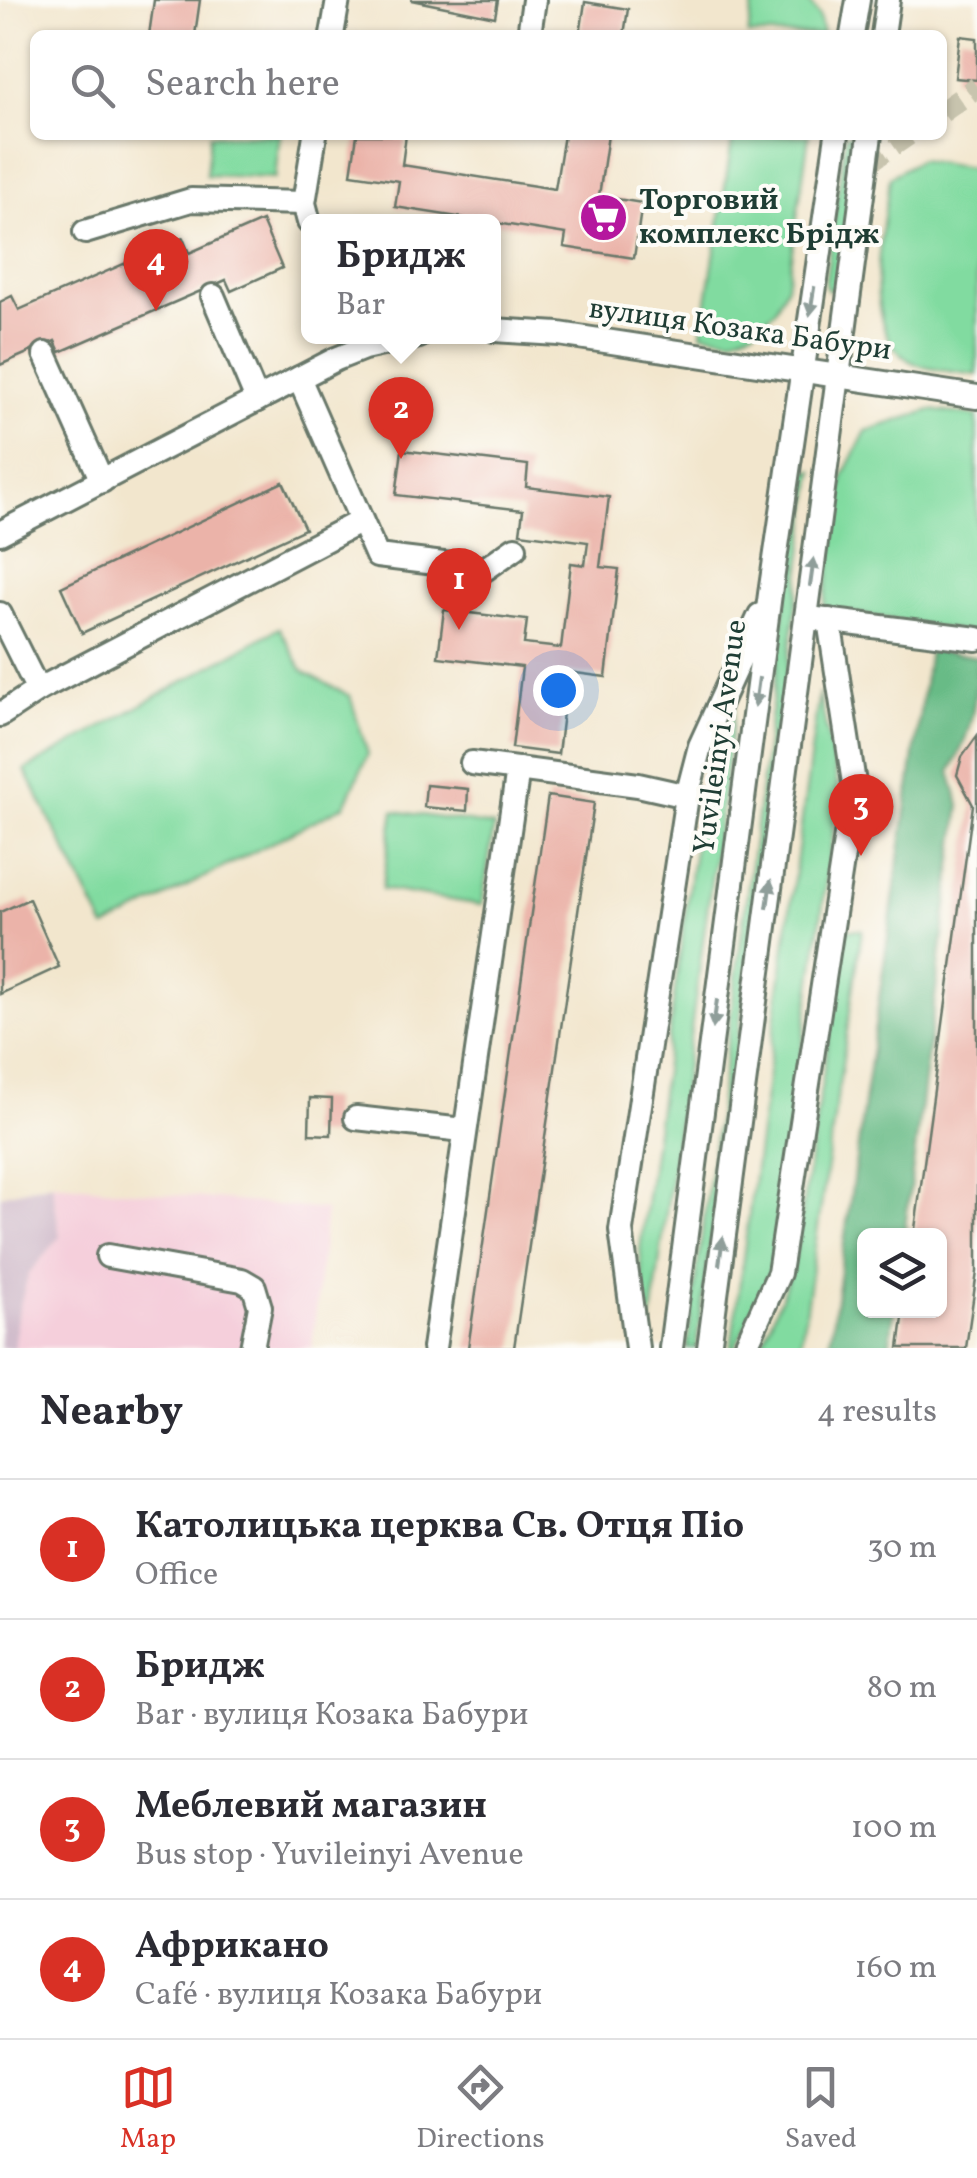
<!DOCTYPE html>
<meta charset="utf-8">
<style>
:root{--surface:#fff;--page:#f7f7f7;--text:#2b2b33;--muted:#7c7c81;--line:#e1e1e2;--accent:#d93025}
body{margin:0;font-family:Vollkorn,serif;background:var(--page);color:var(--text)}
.controls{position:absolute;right:30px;bottom:30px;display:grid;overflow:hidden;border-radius:15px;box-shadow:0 2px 8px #0004}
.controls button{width:90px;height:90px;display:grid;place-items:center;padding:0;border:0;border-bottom:2px solid var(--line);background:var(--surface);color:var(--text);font:50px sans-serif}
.you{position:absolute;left:558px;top:690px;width:35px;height:35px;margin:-25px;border:8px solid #fff;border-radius:50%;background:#1a73e8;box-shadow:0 0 0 15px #1a73e833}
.badge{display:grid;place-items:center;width:65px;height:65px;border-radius:50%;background:var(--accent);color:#fff;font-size:32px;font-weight:700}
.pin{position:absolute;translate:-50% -82px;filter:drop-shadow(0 2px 5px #0008)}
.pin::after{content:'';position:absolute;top:52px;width:35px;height:30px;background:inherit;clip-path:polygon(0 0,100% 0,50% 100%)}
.popup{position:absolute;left:301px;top:214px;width:200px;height:130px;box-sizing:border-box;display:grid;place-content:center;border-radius:15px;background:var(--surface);filter:drop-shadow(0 2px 8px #0005);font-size:32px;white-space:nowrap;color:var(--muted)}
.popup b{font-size:38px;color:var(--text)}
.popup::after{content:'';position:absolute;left:50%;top:100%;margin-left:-20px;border:20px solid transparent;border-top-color:var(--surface)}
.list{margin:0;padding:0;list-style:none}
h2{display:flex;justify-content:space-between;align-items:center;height:130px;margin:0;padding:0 40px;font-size:42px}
h2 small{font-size:32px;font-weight:400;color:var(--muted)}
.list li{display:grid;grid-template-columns:65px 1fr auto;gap:30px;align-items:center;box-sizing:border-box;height:140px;padding:0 40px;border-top:2px solid var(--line)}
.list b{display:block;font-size:38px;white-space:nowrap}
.list p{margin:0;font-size:32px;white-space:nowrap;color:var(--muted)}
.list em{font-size:32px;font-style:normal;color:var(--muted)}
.icon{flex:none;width:55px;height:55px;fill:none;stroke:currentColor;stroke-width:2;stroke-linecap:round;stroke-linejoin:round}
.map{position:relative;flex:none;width:977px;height:1348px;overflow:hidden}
.search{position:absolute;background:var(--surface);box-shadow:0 2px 8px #0004;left:30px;right:30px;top:30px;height:110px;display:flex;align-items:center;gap:25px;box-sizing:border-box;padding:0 35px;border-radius:15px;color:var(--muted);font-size:38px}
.sheet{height:690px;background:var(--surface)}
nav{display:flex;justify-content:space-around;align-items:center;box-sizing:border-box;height:140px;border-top:2px solid var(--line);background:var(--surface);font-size:28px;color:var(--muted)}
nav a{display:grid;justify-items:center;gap:5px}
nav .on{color:var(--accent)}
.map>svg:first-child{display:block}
.built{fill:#f5cfdb}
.industrial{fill:#d1bdcc}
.green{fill:#81dba0;stroke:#508c6a;stroke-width:2.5}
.forest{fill:#68bb86;stroke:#447c5d;stroke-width:2.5}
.building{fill:#ebb3a9}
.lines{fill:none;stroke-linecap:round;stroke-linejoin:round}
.minor-tunnel{stroke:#c8c4ae;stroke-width:22;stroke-dasharray:22 11;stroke-linecap:butt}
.minor-casing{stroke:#69786a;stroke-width:28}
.minor{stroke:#fff;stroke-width:22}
.oneway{fill:#8f9e9a}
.labels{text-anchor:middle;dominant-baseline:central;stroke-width:8;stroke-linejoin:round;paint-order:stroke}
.poi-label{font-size:30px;font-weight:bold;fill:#1f3d34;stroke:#fdfcf7;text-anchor:start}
.street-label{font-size:30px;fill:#1f3d34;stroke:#fdfcf7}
</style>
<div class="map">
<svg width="977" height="1348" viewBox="0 0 977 1348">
<rect width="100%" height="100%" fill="#fdfcf7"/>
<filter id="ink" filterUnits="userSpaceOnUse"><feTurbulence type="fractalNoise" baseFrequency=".01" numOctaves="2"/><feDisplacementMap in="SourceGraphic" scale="20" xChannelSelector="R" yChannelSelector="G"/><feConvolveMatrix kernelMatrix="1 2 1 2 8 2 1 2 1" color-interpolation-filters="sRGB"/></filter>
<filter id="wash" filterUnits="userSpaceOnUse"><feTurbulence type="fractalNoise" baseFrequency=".0048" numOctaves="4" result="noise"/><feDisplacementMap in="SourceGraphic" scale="40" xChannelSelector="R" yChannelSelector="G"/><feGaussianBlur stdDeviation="2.25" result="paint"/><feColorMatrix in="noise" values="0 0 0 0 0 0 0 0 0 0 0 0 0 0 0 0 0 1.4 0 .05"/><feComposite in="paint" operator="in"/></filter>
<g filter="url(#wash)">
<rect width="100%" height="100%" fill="#f2e6cd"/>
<!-- built -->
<polygon class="built" points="52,1183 326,1210 312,1348 14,1348 19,1308 29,1273 60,1237"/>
<!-- industrial -->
<polygon class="industrial" points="52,1183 60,1237 29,1273 19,1308 14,1348 0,1348 0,1195"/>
<!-- green -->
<g class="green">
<polygon points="754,0 807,0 819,15 823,35 748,35"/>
<polygon points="210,135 280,135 275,178 206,175"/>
<polygon points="733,135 809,135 787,285 775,310 755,329 732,338 702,333"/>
<polygon points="846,135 860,135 842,268 837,288 828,291 825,284"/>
<path d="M919 160 977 169V375C958 372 933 371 916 364 854 337 884 229 890 177Z"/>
<polygon points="931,410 977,416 977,634 824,608 843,477 866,431"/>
<polygon points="803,470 814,471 696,1348 687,1348"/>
<polygon points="279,628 303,671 350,696 368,754 345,805 105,928 25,770"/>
<polygon points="737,691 648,1346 640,1249 702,790"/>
<polygon points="819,693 839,792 770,1272 735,1348 731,1348"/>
<polygon points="394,811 494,826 482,905 382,889"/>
<polygon points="846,929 862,930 800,1348 760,1348 793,1267"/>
</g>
<!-- forest -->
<path class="forest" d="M929 650 977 657C977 703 972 732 950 772L960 805 904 1235 864 1236V1310L894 1311 889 1348H829Z"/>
<g id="blocks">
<!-- building -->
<g class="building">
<polygon points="154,0 200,0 195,35 149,35"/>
<polygon points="411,0 498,0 495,17"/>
<polygon points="585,2 628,9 624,35 580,35"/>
<polygon points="960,36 977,38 977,80 955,78"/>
<polygon points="357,135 406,135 402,165 555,189 564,135 608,135 599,196 642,203 634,258 564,247 566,234 395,207 399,181 351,174"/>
<polygon points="262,221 282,268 231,291 226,280 60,352 55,341 0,365 0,302 12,296 19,310 183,238 189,253"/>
<polygon points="402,450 528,465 526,487 609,497 600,567 619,569 606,677 568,672 558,754 512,748 522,667 438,657 444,610 527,620 524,644 561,648 571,563 585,565 588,542 520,533 523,510 396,495"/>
<polygon points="283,482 305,529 82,633 61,587"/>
<polygon points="977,736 977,1272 966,1348 899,1348 904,1310 940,1310 940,1236 914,1236 973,805 957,775 962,757"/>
<polygon points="426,785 468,789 467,811 424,807"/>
<polygon points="548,796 594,803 514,1348 468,1348"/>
<polygon points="29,899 59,967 0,994 0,912"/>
<polygon points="310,1098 332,1099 331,1135 309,1134"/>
</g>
</g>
</g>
<g filter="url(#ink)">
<use href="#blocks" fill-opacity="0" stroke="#69786a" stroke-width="2.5"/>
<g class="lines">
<!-- minor-tunnel -->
<g class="minor-tunnel">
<polyline points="942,112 977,87"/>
<polyline points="866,164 908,135"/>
</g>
<defs>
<g id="minor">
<polyline points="332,35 338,0"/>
<polyline points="529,35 534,0"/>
<polyline points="852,35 858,0"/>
<polyline points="883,35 888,0"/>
<polyline points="309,222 304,203 315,135"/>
<polyline points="85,232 191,200 304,203"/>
<polyline points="213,296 257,400"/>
<polyline points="494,330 559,334 977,397"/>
<polyline points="45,354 102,481"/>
<polyline points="299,378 377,556 485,569 515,548"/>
<polyline points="0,533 336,359 364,348 419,336"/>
<polyline points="0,614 38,690 361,521"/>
<polyline points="817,619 977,639"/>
<polyline points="0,715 38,690"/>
<polyline points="472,763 638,785 687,796"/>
<polyline points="356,1118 463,1130"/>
<polyline points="108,1256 242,1280 254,1287 260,1307 252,1348"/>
<polyline points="434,1348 518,769"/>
<polyline points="637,1348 621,1230 687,796 700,746 760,615"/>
<polyline points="671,1348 770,594 837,135"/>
<polyline points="709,1348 870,135"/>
<polyline points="745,1348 779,1273 854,783 829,620"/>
</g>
</defs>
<!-- minor casing -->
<use href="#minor" class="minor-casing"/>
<!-- minor -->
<use href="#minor" class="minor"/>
</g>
<!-- one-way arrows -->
<defs><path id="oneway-solid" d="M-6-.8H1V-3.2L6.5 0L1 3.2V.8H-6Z" transform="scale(2.5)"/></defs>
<g class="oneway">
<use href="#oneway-solid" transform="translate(812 301) rotate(99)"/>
<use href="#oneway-solid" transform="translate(812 572) rotate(-82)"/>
<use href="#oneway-solid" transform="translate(757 692) rotate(98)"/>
<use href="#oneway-solid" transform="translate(769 894) rotate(-82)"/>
<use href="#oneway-solid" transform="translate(715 1014) rotate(98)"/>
<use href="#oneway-solid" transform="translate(721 1251) rotate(-82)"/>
</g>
</g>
<!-- icons -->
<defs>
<symbol id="supermarket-disc" viewBox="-11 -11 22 22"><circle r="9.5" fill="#b5179e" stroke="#fdfcf7"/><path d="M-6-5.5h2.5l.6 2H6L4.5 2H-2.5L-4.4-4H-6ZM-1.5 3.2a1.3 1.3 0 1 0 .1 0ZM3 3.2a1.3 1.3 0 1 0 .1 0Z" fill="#fff"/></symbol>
</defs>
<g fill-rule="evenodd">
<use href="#supermarket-disc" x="576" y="190" width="55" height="55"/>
</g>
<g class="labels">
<!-- poi labels -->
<g class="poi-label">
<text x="639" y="201">Торговий<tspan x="639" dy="34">комплекс Брідж</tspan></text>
</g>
<!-- street labels -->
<g class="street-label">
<text transform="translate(740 330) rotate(8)">вулиця Козака Бабури</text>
<text transform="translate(721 737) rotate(-82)">Yuvileinyi Avenue</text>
</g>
</g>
</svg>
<div class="controls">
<button><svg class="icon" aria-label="layers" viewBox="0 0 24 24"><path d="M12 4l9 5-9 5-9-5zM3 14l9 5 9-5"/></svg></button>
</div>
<div class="you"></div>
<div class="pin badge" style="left:459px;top:630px">1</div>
<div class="pin badge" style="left:401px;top:459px">2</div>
<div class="popup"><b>Бридж</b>Bar</div>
<div class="pin badge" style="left:861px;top:856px">3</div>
<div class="pin badge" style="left:156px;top:311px">4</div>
<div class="search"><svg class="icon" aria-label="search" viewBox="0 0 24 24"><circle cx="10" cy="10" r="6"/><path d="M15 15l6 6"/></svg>Search here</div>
</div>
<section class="sheet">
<h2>Nearby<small>4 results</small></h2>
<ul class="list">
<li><span class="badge">1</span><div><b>Католицька церква Св. Отця Піо</b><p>Office</p></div><em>30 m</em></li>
<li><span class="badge">2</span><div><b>Бридж</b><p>Bar · вулиця Козака Бабури</p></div><em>80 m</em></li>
<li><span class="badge">3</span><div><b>Меблевий магазин</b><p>Bus stop · Yuvileinyi Avenue</p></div><em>100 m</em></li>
<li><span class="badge">4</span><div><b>Африкано</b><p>Café · вулиця Козака Бабури</p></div><em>160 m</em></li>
</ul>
</section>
<nav>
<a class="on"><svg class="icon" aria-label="map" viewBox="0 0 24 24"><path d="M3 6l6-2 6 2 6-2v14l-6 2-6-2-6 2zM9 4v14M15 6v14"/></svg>Map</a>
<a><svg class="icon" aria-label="directions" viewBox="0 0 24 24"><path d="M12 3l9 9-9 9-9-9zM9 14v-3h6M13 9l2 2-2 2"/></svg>Directions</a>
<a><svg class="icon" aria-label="saved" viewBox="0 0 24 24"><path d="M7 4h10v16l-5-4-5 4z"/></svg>Saved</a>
</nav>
